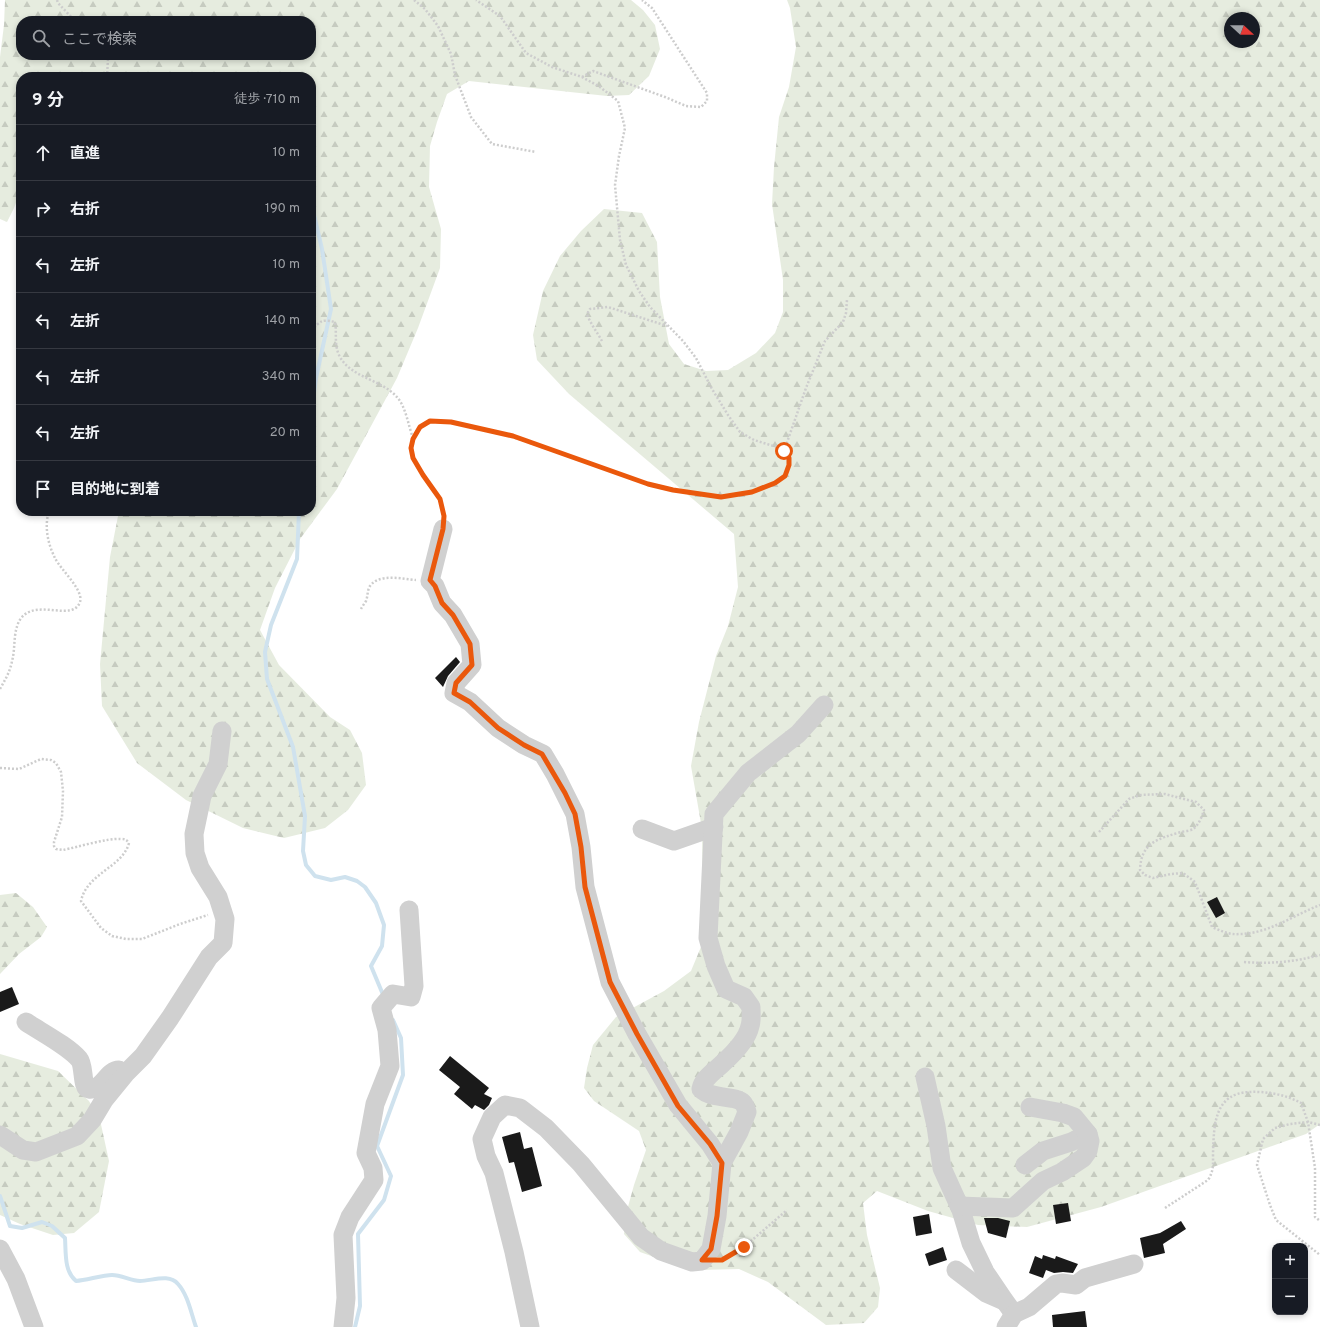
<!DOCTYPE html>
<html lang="ja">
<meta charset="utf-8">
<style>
:root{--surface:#171b24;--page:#20242c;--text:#f1f3f6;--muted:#9ea1a6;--line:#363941}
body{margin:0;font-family:Overpass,"Noto Sans JP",sans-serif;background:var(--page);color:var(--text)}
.controls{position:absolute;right:12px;bottom:12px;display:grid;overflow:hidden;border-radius:8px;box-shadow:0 2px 6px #0003}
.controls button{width:36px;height:36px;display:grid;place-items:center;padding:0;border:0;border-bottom:1px solid var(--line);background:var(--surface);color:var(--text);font:20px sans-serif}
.compass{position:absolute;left:1224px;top:12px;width:36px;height:36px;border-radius:50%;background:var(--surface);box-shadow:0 2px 6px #0003;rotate:111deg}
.stop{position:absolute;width:12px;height:12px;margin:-9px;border:3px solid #ea580c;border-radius:50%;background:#fff}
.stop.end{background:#ea580c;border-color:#fff;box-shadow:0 1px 4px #0008}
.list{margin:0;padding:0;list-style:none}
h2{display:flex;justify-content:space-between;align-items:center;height:52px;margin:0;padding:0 16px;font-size:17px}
h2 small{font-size:13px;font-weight:400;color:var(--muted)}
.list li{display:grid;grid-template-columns:26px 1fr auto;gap:12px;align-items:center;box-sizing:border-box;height:56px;padding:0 16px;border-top:1px solid var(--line)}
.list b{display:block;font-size:15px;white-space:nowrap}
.list em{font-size:13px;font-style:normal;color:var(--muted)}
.icon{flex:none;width:22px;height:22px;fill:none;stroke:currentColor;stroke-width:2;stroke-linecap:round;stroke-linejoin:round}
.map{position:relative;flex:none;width:1320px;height:1327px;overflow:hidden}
.search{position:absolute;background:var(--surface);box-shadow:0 2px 6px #0003;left:16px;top:16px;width:300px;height:44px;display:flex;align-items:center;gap:10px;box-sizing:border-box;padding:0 14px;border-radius:16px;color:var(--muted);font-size:15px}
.panel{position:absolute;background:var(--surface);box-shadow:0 2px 6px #0003;left:16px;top:72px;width:300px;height:444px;border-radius:16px}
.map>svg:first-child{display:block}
.forest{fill:url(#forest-firs);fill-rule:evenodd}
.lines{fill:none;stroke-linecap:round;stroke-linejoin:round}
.stream{stroke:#cfe2ee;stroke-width:4}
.building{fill:#1a1a1a}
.path{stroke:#cdcdcd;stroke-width:2.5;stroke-dasharray:2 2;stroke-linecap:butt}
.minor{stroke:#d0d0d0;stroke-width:19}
.route{stroke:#ea580c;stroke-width:5}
</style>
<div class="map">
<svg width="1320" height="1327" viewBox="0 0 1320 1327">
<defs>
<pattern id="forest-firs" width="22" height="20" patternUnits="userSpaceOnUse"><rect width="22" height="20" fill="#e6ecdf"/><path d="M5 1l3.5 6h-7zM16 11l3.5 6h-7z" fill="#c6cbc0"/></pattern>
</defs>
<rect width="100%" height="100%" fill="#fff"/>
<!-- forest -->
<g class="forest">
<path d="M5 0H631L643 10 655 25 660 49 649 76 629 95 607 96 469 81 447 94 437 122 430 146 429 187 441 229 440 268 418 328 397 378 337 489 300 539 275 588 260 630 279 665 330 717 350 730 362 753 366 785 348 810 325 828 284 838 243 828 186 800 137 763 102 706 100 664 110 557 119 511H311V77H21V189L14 208 7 222 0 219V57L4 25ZM21 21H311V55H21Z"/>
<path d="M787 0H1320V1124L1306 1134 1101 1207 1027 1227 978 1225 928 1211 877 1191 863 1203 867 1235 880 1288 878 1307 864 1323 826 1325 768 1282 739 1269 699 1270 668 1262 640 1252 624 1234 626 1214 634 1185 646 1150 639 1131 594 1101 584 1088 587 1068 593 1045 616 1017 664 991 691 971 703 942 702 829 691 766 699 722 716 656 728 626 738 587 734 534 569 394 537 360 533 335 543 291 560 256 581 231 604 209 642 213 657 242 660 297 669 344 684 364 706 371 728 370 756 353 775 333 783 312V280L772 204 774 167 779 117 789 87 796 47 790 8ZM1230 18H1254V42H1230Z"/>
<polygon points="16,893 33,907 47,927 41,937 19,954 0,974 0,895"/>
<polygon points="0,1054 58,1071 89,1101 100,1120 109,1161 99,1212 74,1233 53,1235 20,1224 0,1215"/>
</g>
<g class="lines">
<!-- stream -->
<g class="stream">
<polyline points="311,202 322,249 331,309 316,378 311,415"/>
<polyline points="299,511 297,559 271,625 265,652 267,679 293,747 305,816 303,851 306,865 315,876 331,880 345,877 357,881 365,887 376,903 384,925 382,946 371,966 384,997"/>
<path d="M0 1196 10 1226 22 1228 42 1222 52 1226 65 1238C66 1253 64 1271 76 1281 87 1280 103 1275 112 1275 122 1275 131 1281 140 1281 152 1281 169 1273 178 1284 188 1295 191 1313 196 1327"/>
<polyline points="355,1327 360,1306 358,1234 384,1200 391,1176 377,1146 403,1075 401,1038 393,1020"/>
</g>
</g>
<!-- building -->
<g class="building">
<polygon points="456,657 460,662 448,676 443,687 435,678"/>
<polygon points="1217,897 1225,913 1216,918 1207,902"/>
<polygon points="12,987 19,1004 0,1012 0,992"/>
<polygon points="450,1056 489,1088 484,1094 492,1098 489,1105 484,1110 475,1105 472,1109 454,1094 460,1087 439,1070"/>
<polygon points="520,1132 524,1149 532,1147 542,1186 522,1192 514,1162 509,1163 502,1137"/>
<polygon points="1068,1203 1071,1221 1056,1224 1053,1205"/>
<polygon points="929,1214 932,1233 916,1236 913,1217"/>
<polygon points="984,1218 998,1218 1010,1221 1006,1238 988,1233"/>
<polygon points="1181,1221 1186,1229 1163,1244 1165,1253 1144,1258 1140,1238 1160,1233"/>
<polygon points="943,1247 947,1260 929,1266 925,1254"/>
<polygon points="1043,1255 1055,1259 1056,1256 1078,1264 1073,1273 1063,1272 1054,1273 1046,1270 1043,1278 1029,1273 1035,1256 1042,1259"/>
<polygon points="1085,1311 1087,1327 1053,1327 1052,1315"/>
</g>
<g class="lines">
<!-- path -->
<g class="path">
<polyline points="57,0 58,3 75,21"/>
<polyline points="414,0 425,9 438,26 451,54 455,75 471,117 492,144 536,152"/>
<polyline points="107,77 108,59 107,55"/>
<polyline points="582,77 593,71 665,97 686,106 701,107 707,101 707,93 652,8 642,0"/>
<path d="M311 330C322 321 320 319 335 322 337 333 334 344 339 355 349 377 380 379 396 396 406 406 408 425 413 438"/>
<path d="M602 341C597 332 590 323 587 314L590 309 608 307 667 326"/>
<polyline points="784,451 806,388 825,341 843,322 846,313 847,300"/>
<polyline points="443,514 440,499 423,475 413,458 411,448 413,439 420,427 430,421 451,422 513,437 648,484 673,490 721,497 752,492 775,483 785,476 789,465 789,458 787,452 780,448 754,440 740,432 728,415 712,389 696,358 683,341 650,307 639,291 626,265 620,240 615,185 619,156 625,128 618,101 600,87 582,77 552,67 526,53 500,16 476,0"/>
<path d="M361 609C362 607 364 604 366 601 368 596 367 591 370 586 379 573 403 579 416 580"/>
<path d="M0 689C5 680 10 672 12 661 16 648 12 629 22 617 38 599 73 622 80 602 84 590 60 569 55 558 48 544 44 527 49 511"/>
<path d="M0 768 19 769 41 759 51 760 56 763 61 772 63 791 62 817 54 842V846L56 849 63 850C78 847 107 838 121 839 125 839 127 840 129 843 123 867 87 873 81 901L101 928 112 936 126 939H142L180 924 208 915"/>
<path d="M1099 832 1129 799 1140 795 1165 794 1196 802 1204 810C1202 816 1199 825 1193 829 1190 831 1185 831 1181 832 1158 839 1141 842 1140 870L1145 875 1153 878 1171 874 1183 873 1195 882 1212 927C1221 931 1229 935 1239 934 1268 934 1294 915 1320 905"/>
<path d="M1244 962C1271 964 1294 962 1320 955"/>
<polyline points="1320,1125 1308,1122 1290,1124 1275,1128 1263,1139 1257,1165 1270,1205 1276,1220 1320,1255"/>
<path d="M1165 1208 1208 1180C1214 1171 1213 1163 1213 1153 1214 1125 1214 1093 1250 1092 1266 1091 1287 1095 1301 1103L1308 1122 1315 1168V1217L1320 1221"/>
<polyline points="724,1259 744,1247 787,1210"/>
</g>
<!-- minor -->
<g class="minor">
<polyline points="443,529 430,581 435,586 442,603 453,615 470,644 472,665 456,683 454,693 470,702 498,728 524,745 543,754 555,774 575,814 581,847 585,887 610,982 637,1034 678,1105 710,1144 722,1163"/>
<polyline points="642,829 674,841 714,827"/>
<path d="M26 1022C41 1032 68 1046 79 1059 85 1066 81 1088 89 1089 102 1091 107 1070 119 1070"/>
<polyline points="925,1077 936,1126 942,1168 961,1210 971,1243 985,1272 1004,1300 1014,1314"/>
<polyline points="0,1135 23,1150 36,1152 77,1136 92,1120 104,1100 126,1073 143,1056 170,1018 209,957 223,943 225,919 218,897 200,868 195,853 194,834 202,796 218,764 222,731"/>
<polyline points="1025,1165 1043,1151 1071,1142 1088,1134"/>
<polyline points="959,1206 1013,1208 1043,1181 1062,1172 1083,1158 1088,1151 1090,1141 1088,1134 1074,1117 1063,1113 1030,1107"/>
<polyline points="0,1249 16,1279 34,1327"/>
<polyline points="956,1270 986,1293 1002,1300"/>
<polyline points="343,1327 346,1298 343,1235 350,1217 374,1180 373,1168 366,1153 375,1104 390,1066 387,1030 381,1008 393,994 411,997 414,986 409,910"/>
<path d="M530 1327 514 1252 494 1173 486 1156 482 1139 492 1117 505 1105 520 1108 546 1128 581 1164 641 1237 661 1251 692 1262 702 1261 711 1249 717 1216 722 1163 739 1132 747 1112C746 1109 745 1105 743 1103 736 1095 712 1100 701 1089 703 1078 715 1071 723 1063 733 1054 747 1040 750 1026 752 1020 751 1013 751 1007L744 997 726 989 716 966 708 938 714 814 748 773 798 734 824 705"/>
<polyline points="1006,1327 1014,1314 1029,1307 1056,1284 1062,1283 1076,1285 1085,1278 1134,1264"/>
</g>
</g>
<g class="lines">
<!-- route -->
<polyline class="route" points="744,1247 722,1260 702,1260 711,1249 717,1216 722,1163 710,1144 678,1106 637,1034 610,982 585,887 581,847 575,814 565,793 542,754 524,745 498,728 470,702 454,693 456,683 472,665 470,644 453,615 442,603 435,586 430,580 443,529 444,516 440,499 423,475 413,458 411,448 413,439 420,427 430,421 451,422 513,436 648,484 673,490 721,497 752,492 775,483 785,476 789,465 789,458 787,452 784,451"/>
</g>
</svg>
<div class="controls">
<button>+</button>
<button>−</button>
</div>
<svg class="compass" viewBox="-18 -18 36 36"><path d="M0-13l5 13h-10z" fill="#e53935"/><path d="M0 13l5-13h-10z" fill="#9ea1a6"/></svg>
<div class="stop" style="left:784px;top:451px"></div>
<div class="stop end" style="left:744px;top:1247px"></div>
<div class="search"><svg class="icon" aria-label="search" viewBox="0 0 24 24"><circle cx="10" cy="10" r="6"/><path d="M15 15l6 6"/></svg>ここで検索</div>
<section class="panel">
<h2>9 分<small>徒歩 · 710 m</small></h2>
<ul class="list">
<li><svg class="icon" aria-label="ahead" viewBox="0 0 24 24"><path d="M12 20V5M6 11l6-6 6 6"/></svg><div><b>直進</b></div><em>10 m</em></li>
<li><svg class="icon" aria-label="right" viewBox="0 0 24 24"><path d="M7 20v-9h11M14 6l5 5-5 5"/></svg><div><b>右折</b></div><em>190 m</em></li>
<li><svg class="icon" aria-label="left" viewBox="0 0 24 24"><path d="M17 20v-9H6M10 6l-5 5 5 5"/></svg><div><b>左折</b></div><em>10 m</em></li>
<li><svg class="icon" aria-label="left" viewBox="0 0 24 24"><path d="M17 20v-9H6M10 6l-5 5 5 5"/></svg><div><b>左折</b></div><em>140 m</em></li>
<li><svg class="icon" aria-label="left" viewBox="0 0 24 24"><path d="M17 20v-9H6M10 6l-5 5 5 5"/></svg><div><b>左折</b></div><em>340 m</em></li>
<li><svg class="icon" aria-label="left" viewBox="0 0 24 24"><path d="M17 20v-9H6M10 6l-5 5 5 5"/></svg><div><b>左折</b></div><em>20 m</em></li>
<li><svg class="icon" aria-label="arrive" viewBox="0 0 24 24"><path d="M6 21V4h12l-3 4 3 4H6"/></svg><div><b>目的地に到着</b></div></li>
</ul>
</section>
</div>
